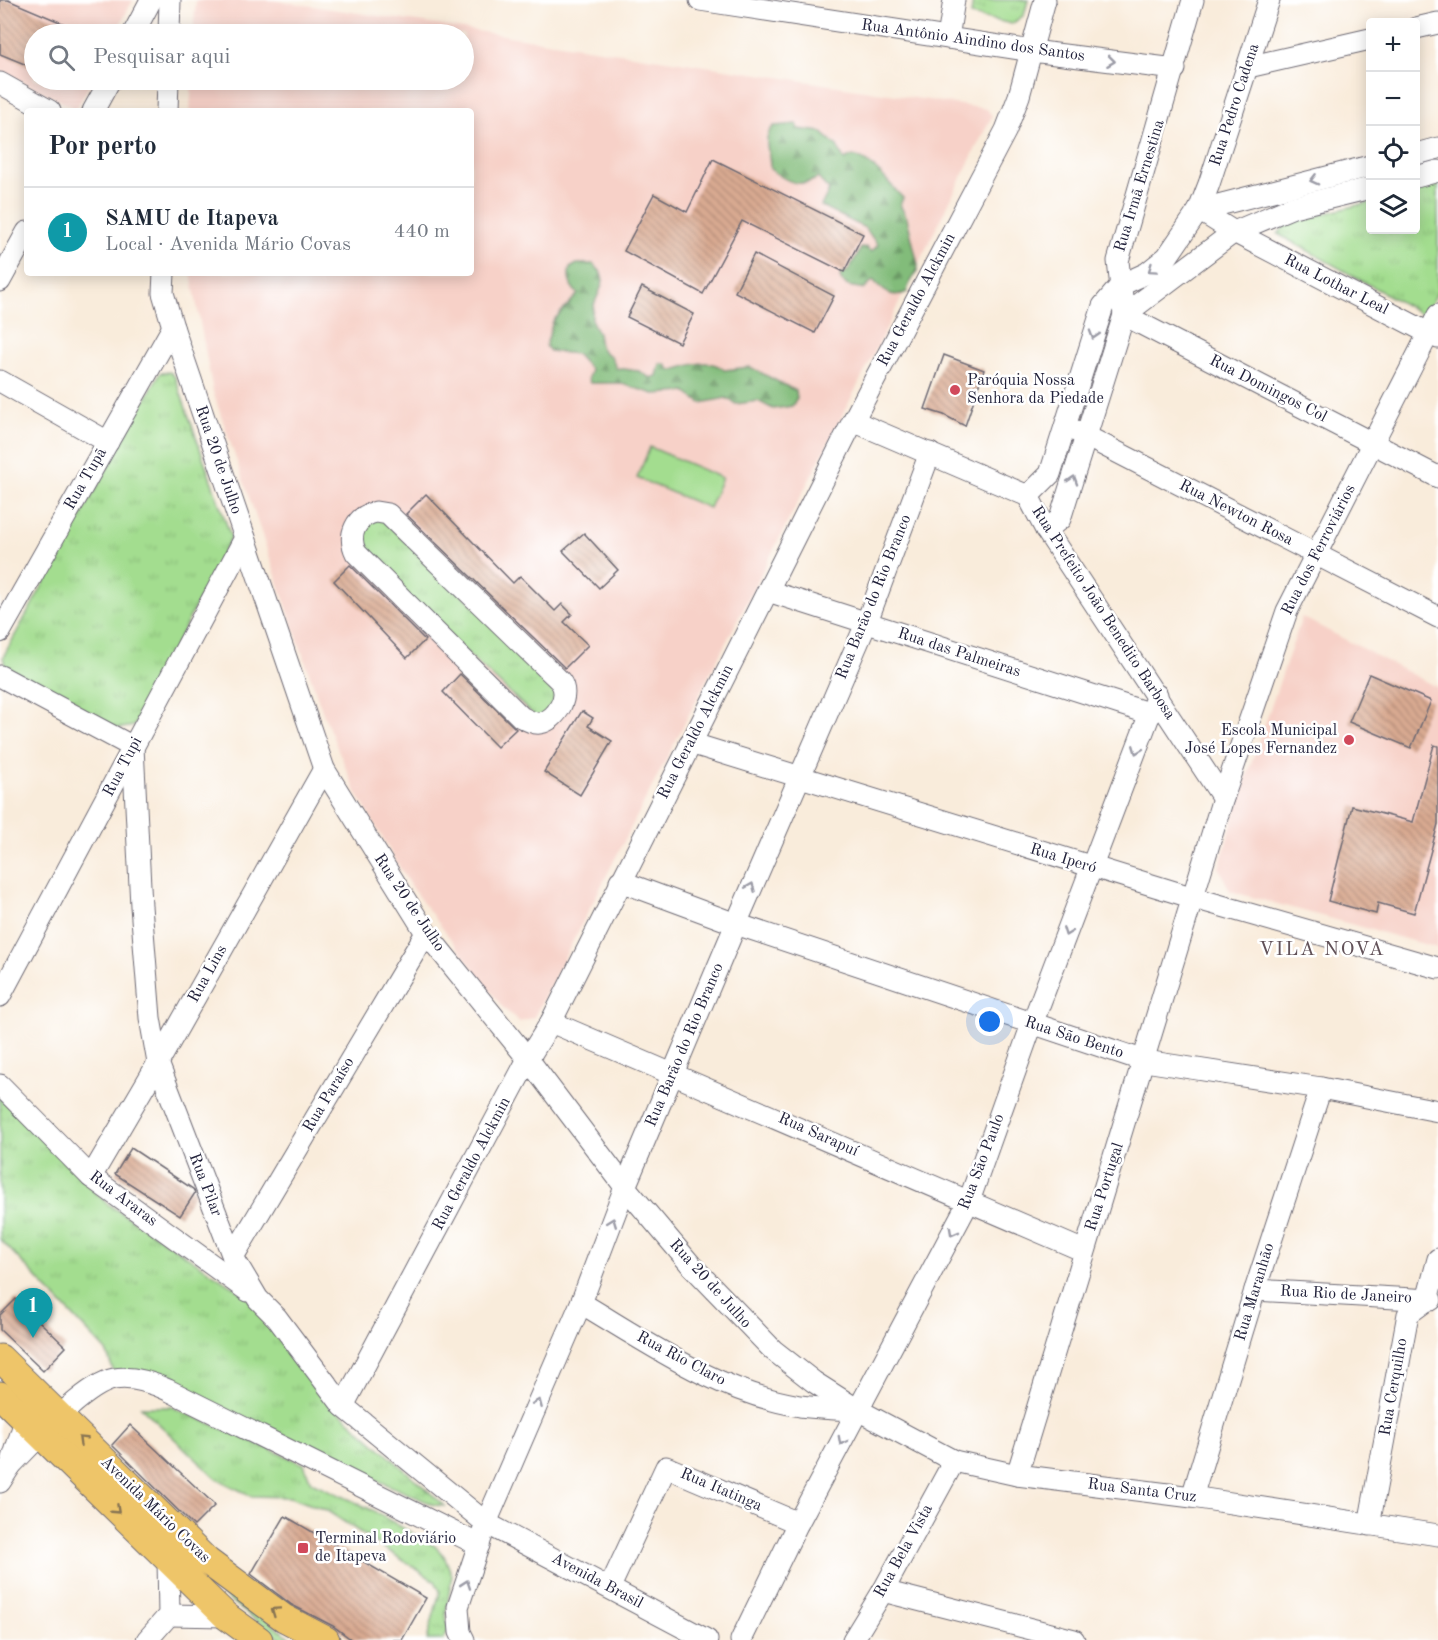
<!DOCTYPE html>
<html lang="pt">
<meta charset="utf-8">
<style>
:root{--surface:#fff;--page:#f6f6f7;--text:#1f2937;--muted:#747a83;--line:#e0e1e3;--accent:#db2777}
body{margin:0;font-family:"Old Standard TT",serif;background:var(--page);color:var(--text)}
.controls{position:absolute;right:18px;top:18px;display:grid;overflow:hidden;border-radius:6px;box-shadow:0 3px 15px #0003}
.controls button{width:54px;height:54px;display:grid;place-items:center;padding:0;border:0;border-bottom:2px solid var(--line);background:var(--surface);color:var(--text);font:30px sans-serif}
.you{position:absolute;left:990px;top:1022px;width:21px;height:21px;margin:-15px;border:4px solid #fff;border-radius:50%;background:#1a73e8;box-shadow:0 0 0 9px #1a73e833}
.badge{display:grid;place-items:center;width:39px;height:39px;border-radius:50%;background:var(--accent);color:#fff;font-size:20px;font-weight:700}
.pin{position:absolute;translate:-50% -50px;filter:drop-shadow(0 2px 3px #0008)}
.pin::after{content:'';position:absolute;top:32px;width:21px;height:18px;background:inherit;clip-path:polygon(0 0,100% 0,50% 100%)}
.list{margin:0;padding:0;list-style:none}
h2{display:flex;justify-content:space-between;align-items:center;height:78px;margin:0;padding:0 24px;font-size:26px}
h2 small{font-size:20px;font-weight:400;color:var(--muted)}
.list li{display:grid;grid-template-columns:39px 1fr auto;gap:18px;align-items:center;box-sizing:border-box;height:90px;padding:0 24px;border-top:2px solid var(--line)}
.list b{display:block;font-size:22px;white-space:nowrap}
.list p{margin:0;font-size:20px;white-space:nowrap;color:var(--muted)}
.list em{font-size:20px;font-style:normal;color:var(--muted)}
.icon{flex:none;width:33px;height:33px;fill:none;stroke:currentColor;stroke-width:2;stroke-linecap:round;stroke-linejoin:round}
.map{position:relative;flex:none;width:1438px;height:1640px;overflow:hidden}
.search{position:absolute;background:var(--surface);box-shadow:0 3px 15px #0003;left:24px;top:24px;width:450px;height:66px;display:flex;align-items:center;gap:15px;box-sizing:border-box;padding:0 21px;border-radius:33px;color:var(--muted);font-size:22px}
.panel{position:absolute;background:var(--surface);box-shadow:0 3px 15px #0003;left:24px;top:108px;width:450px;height:168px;border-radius:6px}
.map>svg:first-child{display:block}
.built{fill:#f7d1c8}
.grass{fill:#a3dd8f;stroke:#628065;stroke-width:1.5}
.forest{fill:url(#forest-firs);stroke:#526f5a;stroke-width:1.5}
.park{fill:url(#park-tufts);stroke:#628065;stroke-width:1.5}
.building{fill:url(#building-back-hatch)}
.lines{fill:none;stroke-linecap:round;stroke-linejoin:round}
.minor-casing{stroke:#6d6973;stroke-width:23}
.major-casing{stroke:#6d6973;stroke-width:29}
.minor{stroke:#fff;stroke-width:21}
.major{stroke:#eec569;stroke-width:27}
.oneway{stroke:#9c9ca7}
.oneway2{stroke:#887452}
.poi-dot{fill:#d1495b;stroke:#fff;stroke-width:2}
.labels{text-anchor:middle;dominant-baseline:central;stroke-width:5;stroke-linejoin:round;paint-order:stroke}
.street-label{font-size:16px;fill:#22223b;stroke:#fff}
.poi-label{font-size:16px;fill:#22223b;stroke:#fff;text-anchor:start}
.quarter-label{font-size:20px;letter-spacing:1.5px;fill:#625259;stroke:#fff}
</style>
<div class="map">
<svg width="1438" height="1640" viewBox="0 0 1438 1640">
<defs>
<pattern id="forest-firs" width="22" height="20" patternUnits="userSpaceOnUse" patternTransform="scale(1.5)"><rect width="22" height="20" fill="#82bc7a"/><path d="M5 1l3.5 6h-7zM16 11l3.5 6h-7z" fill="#6a9865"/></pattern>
<pattern id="park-tufts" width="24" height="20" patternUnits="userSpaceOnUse" patternTransform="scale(1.5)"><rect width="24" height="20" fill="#a3dd8f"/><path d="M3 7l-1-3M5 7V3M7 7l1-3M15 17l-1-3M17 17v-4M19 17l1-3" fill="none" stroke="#8cbd7c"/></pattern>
<pattern id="building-back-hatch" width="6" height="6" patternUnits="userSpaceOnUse" patternTransform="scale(1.5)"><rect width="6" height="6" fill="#d9aa91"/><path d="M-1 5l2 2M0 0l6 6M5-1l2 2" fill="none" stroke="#b08a78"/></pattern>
</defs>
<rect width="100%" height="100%" fill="#fff"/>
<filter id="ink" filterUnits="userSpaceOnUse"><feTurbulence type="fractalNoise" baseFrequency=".0167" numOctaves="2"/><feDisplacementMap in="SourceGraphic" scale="12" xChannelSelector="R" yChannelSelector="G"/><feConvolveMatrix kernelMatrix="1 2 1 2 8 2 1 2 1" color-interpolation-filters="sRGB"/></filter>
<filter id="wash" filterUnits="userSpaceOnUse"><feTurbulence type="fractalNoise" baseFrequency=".008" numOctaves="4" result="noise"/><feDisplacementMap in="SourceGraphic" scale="24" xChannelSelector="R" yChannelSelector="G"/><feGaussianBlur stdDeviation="1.35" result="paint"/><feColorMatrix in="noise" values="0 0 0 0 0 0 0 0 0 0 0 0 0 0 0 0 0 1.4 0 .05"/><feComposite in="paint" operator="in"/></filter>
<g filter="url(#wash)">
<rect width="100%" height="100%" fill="#f9ecdb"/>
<!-- built -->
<g class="built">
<polygon points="0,0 133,0 115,34 34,34 34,80 92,80 76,109 0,70"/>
<polygon points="196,0 272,0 987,109 992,116 863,375 534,1017 520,1022 504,1009 411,887 356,792 324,716 213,392 191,273 471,273 471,111 190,111 192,80 464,80 464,34 193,34"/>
<polygon points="1302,617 1438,688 1438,948 1230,891 1219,868 1241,793"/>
</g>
<!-- grass -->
<g class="grass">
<polygon points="650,447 722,478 709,508 637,478"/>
<polygon points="53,1426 221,1584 293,1640 283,1640 275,1635 215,1589"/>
</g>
<!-- forest -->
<g class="forest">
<path d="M797 124 799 129 821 132 837 146 844 160 853 156C874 161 889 184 903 198L900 205 907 218 918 265C918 276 908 281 907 292 891 300 883 290 873 280L865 289 848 286 841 280 840 275 848 271 861 248 866 247 871 252 878 245 865 228 821 206 829 190 818 178C799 189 786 181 770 169 771 153 760 139 774 126Z"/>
<path d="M577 264H593L600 271 603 280C601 294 590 305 592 321 593 325 597 329 598 334 600 345 599 351 611 356L616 368 639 371 650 378 657 376 660 364H666L671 371C689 365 710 357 724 370L750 367 796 391 797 398 792 406 773 409 758 401 736 404 726 398 701 403 685 392 654 394 619 383H590L588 378 591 370 576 354 550 351 546 346 553 321 578 294C570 287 567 279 570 268Z"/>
</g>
<!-- park -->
<g class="park">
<polygon points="973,0 1028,0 1024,15 1012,24 971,15"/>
<polygon points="1438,185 1438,291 1425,316 1278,234 1288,223 1370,202 1370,230 1416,230 1416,190"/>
<polygon points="170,372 175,377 231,537 134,726 116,729 5,666 3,657 160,373"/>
<polygon points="376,514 563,688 540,721 365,559 356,529"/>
<polygon points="0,1092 106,1203 255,1301 333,1406 445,1506 434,1505 150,1381 115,1375 106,1351 0,1239"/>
<polygon points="141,1407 172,1407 304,1464 311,1482 366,1507 435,1546 444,1556 452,1575 446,1612 448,1631 443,1640 427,1640 440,1591 435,1581 326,1510 290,1497 251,1496 217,1479"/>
</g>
<g id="blocks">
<!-- building -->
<g class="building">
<polygon points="0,0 8,0 88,34 34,34 34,68 0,54"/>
<polygon points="713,159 863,234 844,272 742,221 703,294 624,251 654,194 687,212"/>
<polygon points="754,254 834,296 815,333 735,292"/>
<polygon points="642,287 694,314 679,343 627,317"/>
<polygon points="944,355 984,370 965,426 944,415 925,409"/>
<polygon points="426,494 513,583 520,576 555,611 562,604 572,614 564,622 588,645 565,668 406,514"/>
<polygon points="584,533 618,570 599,588 563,551"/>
<polygon points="350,565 425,640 407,658 334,581"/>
<polygon points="460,674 516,729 497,747 443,692"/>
<polygon points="1369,674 1431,701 1411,748 1349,722"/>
<polygon points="582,711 593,718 588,726 612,741 580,795 544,772"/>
<polygon points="1434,745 1438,746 1438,824 1414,913 1378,903 1376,914 1328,901 1352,806 1413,822"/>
<polygon points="131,1148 193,1189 195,1193 180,1216 115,1174"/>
<polygon points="16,1299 66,1347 43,1371 0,1330 0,1315"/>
<polygon points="130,1425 215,1505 194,1526 112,1445"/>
<polygon points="285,1516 426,1598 402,1640 352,1640 333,1626 292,1605 251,1574"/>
</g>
</g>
</g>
<g filter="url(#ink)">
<use href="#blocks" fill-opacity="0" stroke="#6d6973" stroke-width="1.5"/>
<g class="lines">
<defs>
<g id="minor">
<polyline points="700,0 1032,51 1175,69"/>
<polyline points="1269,0 1209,184 1199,210 1234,232 1438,338"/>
<polyline points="1416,28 1438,23"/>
<polyline points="133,34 151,0"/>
<polyline points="169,34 170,0"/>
<polyline points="948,38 954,0"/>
<polyline points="1248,67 1370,39"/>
<polyline points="0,83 50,111"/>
<polyline points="93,111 110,80"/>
<polyline points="167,111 168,80"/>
<polyline points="1416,154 1438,148"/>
<polyline points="1416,177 1438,171"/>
<polyline points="164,273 163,293 173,327 324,769 426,933 528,1059 625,1187 691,1265 773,1350 814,1382 858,1410 954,1461 1017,1475 1192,1497 1438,1535"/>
<polyline points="0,281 27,232"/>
<polyline points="1124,315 1438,477"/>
<polyline points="1124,315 1234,232 1293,207 1370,188"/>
<polyline points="0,381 108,442"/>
<polyline points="853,421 1028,496 1046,530 1223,798"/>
<polyline points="1076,431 1438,617"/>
<polyline points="1028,496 1050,474 1103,306 1121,285 1147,273 1167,257 1199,210 1370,166"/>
<path d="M376 512 388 514 393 519 560 681C571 695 557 720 540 723 534 724 527 720 521 717L356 553C347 535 356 516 376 512Z"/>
<polyline points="1046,530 1060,519 1124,315 1118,261 1193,0"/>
<polyline points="768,591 1151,714"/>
<polyline points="0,632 173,327"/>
<polyline points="0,676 133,747 141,906 150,1018 158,1063 233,1257 258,1299 277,1318 343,1406 486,1523 707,1640"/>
<polyline points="690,743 1194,898 1438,968"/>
<polyline points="620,881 736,924 1145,1061 1321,1088 1438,1111"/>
<polyline points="0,996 245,538"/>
<polyline points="551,1022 1084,1251"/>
<polyline points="0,1085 91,1177 248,1291"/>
<polyline points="91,1177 158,1063 324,769"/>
<polyline points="233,1257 426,933"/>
<polyline points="1255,1290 1431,1300"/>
<path d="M581 1303C650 1344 719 1393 800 1406 817 1408 836 1409 854 1410"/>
<polyline points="343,1406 528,1059 551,1022 853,421 1006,130 1019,96 1045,0"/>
<path d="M11 1465C34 1442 84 1385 114 1379 132 1376 153 1383 168 1390L479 1545"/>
<polyline points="1017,1475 1223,798 1287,611 1438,315"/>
<polyline points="0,1482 11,1465 29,1408"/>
<polyline points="1192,1497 1255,1290 1321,1088"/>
<polyline points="1369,1525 1408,1314 1427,1300 1438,1259"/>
<polyline points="610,1587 666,1467 798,1523"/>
<polyline points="883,1591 1074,1640"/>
<polyline points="169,1615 226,1616"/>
<polyline points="147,1640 169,1615 168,1559"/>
<polyline points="464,1640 460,1632 458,1607 486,1523 581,1303 625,1187 736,924 866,624 930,453"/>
<polyline points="741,1640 798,1523 969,1201 1032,1024 1157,695"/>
<polyline points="853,1640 883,1591 954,1461"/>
</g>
<g id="major">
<polyline points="0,1358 207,1561 284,1618 326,1640"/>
<polyline points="0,1395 226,1616 259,1640"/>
</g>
</defs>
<!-- minor casing -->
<use href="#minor" class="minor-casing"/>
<!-- major casing -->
<use href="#major" class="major-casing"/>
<!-- minor -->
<use href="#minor" class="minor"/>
<!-- major -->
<use href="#major" class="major"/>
</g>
<!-- one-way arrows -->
<defs><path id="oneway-chevron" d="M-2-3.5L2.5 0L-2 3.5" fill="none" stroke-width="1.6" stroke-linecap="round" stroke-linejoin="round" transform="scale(1.5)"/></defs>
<g class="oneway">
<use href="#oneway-chevron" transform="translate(1111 61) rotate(7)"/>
<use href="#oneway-chevron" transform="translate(1314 180) rotate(166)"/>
<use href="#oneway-chevron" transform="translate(1152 269) rotate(145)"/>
<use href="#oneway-chevron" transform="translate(1094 335) rotate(107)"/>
<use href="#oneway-chevron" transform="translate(1073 480) rotate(-72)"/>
<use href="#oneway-chevron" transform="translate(1137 750) rotate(111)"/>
<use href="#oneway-chevron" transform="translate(751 887) rotate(-67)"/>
<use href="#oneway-chevron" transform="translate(1067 932) rotate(111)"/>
<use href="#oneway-chevron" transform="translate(612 1222) rotate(-69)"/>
<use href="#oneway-chevron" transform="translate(953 1232) rotate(118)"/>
<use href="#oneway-chevron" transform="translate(538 1403) rotate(-67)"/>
<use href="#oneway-chevron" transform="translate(842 1441) rotate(118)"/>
<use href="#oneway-chevron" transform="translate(466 1584) rotate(-71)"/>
</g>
<g class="oneway2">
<use href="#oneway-chevron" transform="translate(82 1440) rotate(-136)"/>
<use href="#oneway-chevron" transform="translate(116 1510) rotate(43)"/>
<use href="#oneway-chevron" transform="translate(275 1611) rotate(-145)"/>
</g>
</g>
<!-- markers -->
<g class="poi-dot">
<circle cx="955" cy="390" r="6"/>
<circle cx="1349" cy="740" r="6"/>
<rect x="297" y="1542" width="12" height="12" rx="3"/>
</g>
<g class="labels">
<!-- street labels -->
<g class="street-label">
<text transform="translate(973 41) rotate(8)">Rua Antônio Aindino dos Santos</text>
<text transform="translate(1235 105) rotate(-72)">Rua Pedro Cadena</text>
<text transform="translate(1140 186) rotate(-73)">Rua Irmã Ernestina</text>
<text transform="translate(1336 285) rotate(27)">Rua Lothar Leal</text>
<text transform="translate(917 300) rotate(-62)">Rua Geraldo Alckmin</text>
<text transform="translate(1268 389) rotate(27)">Rua Domingos Col</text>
<text transform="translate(218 460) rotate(71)">Rua 20 de Julho</text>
<text transform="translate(86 479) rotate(-60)">Rua Tupã</text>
<text transform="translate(1236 513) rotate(27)">Rua Newton Rosa</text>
<text transform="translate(1319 550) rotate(-63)">Rua dos Ferroviários</text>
<text transform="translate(874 597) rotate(-68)">Rua Barão do Rio Branco</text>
<text transform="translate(1103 613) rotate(57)">Rua Prefeito João Benedito Barbosa</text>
<text transform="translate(959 653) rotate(18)">Rua das Palmeiras</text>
<text transform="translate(696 732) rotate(-63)">Rua Geraldo Alckmin</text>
<text transform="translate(123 767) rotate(-62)">Rua Tupi</text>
<text transform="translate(1063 859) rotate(17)">Rua Iperó</text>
<text transform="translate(409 903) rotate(56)">Rua 20 de Julho</text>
<text transform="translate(208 974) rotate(-61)">Rua Lins</text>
<text transform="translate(1074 1038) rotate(18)">Rua São Bento</text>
<text transform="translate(685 1045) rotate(-67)">Rua Barão do Rio Branco</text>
<text transform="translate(329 1095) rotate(-59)">Rua Paraíso</text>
<text transform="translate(818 1135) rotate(24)">Rua Sarapuí</text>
<text transform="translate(982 1162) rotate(-69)">Rua São Paulo</text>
<text transform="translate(472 1164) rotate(-62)">Rua Geraldo Alckmin</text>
<text transform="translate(205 1185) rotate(69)">Rua Pilar</text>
<text transform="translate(1105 1187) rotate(-72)">Rua Portugal</text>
<text transform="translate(123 1199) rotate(37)">Rua Araras</text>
<text transform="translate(710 1284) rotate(48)">Rua 20 de Julho</text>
<text transform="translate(1255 1292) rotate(-73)">Rua Maranhão</text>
<text transform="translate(1346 1295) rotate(3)">Rua Rio de Janeiro</text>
<text transform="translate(681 1359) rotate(28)">Rua Rio Claro</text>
<text transform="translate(1394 1387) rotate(-80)">Rua Cerquilho</text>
<text transform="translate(721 1490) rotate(23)">Rua Itatinga</text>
<text transform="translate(1142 1491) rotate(7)">Rua Santa Cruz</text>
<text transform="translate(155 1510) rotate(44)">Avenida Mário Covas</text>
<text transform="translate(904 1551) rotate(-61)">Rua Bela Vista</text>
<text transform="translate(597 1581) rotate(28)">Avenida Brasil</text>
</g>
<!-- poi labels -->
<g class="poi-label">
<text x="967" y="381">Paróquia Nossa<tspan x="967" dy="18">Senhora da Piedade</tspan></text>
<text x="1337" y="731" text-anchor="end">Escola Municipal<tspan x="1337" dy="18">José Lopes Fernandez</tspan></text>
<text x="315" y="1539">Terminal Rodoviário<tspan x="315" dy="18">de Itapeva</tspan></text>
</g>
<!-- quarter labels -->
<g class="quarter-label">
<text x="1322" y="950">VILA NOVA</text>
</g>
</g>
</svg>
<div class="controls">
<button>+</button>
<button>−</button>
<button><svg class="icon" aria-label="locate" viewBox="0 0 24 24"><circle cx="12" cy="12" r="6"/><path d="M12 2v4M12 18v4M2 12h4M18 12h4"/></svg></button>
<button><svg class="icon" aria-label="layers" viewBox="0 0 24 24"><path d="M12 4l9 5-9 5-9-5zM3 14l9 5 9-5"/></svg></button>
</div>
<div class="you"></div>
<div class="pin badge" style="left:33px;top:1338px;background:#0f9aa8">1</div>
<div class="search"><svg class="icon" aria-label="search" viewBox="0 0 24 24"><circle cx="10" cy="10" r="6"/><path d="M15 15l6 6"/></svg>Pesquisar aqui</div>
<section class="panel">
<h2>Por perto<small></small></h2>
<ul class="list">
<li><span class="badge" style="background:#0f9aa8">1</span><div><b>SAMU de Itapeva</b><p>Local · Avenida Mário Covas</p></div><em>440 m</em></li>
</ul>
</section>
</div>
